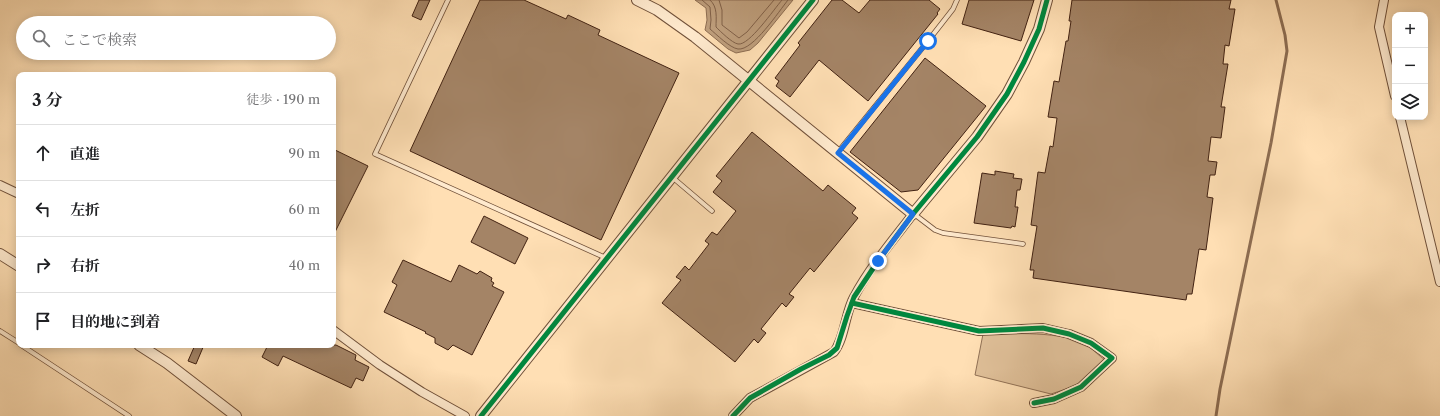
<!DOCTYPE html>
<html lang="ja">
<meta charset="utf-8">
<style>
:root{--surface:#fff;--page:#f6f6f6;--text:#202124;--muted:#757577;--line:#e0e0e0}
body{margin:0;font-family:"Libre Caslon Text","Noto Serif JP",serif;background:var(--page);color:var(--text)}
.controls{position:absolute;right:12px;top:12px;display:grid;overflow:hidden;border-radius:8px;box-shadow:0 2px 10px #0003}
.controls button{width:36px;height:36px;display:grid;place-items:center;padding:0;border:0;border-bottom:1px solid var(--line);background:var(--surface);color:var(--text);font:20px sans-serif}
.stop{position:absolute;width:12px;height:12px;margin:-9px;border:3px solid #1a73e8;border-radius:50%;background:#fff}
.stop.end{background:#1a73e8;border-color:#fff;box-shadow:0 1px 4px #0008}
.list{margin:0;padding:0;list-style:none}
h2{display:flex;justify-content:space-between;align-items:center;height:52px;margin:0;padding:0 16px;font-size:17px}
h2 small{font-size:13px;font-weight:400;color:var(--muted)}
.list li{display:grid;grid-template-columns:26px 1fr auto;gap:12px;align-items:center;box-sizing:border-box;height:56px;padding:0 16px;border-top:1px solid var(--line)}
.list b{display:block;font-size:15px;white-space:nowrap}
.list em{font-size:13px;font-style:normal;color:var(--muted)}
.icon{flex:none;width:22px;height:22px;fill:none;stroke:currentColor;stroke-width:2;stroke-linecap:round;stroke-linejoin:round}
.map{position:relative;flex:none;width:1440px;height:416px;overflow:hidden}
.search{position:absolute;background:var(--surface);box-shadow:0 2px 10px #0003;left:16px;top:16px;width:320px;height:44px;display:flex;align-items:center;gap:10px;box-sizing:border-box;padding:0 14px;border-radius:22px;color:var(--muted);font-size:15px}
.panel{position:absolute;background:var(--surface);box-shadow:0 2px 10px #0003;left:16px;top:72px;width:320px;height:276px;border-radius:8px}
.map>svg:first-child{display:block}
.green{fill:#dfbf98;stroke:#907055}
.water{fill:#bf9f7d;stroke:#8d6d52}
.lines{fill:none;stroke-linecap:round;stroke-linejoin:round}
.shore{stroke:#806048;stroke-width:1}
.stream{stroke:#8d6d52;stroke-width:3}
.building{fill:#a48466;stroke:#422212}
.service-casing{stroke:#71513a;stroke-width:5.5}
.minor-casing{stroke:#71513a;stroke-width:10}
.tertiary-casing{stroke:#71513a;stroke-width:12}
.service{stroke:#ffeace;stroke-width:4}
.minor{stroke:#ffeace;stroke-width:8}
.tertiary{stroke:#ffeace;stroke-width:10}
.cycleway-casing{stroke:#ffeace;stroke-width:8}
.cycleway{stroke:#00873e;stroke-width:5}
.route{stroke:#1a73e8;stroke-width:5}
</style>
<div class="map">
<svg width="1440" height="416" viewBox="0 0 1440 416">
<rect width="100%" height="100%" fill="#ffdfb4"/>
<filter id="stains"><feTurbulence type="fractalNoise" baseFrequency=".005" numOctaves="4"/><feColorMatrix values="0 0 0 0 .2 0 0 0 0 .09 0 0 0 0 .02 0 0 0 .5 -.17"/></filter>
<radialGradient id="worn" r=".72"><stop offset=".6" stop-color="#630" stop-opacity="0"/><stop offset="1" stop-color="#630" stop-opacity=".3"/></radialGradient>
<!-- green -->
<path class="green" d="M983 334C1011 334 1063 330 1088 346 1094 350 1099 356 1105 360L1078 385 1051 394 975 375Z"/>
<!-- water -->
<polygon class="water" points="695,0 793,0 758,43 750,50 736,53 728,49 705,30 707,20 706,8"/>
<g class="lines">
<!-- shore -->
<g class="shore">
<path d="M702 0 710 7 711 20 710 29C716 34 730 48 738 49 753 51 779 11 788 0"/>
<path d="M710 0C718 7 716 18 716 27 720 31 732 43 738 44 749 46 774 9 782 0"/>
<polyline points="719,0 722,10 722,25 739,38 747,32 774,0"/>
</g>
<!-- stream -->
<polyline class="stream" points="1216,416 1220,389 1271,143 1287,51 1285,35 1276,0"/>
</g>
<!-- building -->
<g class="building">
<polygon points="419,0 430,0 421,20 412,16"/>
<polygon points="480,0 524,0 566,19 568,15 600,30 598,35 679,73 601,240 410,151"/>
<polygon points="832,0 842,0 859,13 870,0 929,0 940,9 937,13 938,14 868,101 819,60 790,97 776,86 779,81 775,78 800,45 798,43"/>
<polygon points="969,0 1034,0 1021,41 962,24"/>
<polygon points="1072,0 1231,0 1229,9 1235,9 1229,46 1225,45 1223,64 1228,64 1221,107 1225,107 1221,138 1211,137 1208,161 1217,162 1215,175 1210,175 1207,197 1213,198 1206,250 1199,249 1192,294 1187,294 1186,300 1033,278 1034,270 1030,270 1037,226 1031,225 1038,172 1045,173 1050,146 1053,147 1057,118 1048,117 1054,81 1059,82 1066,41 1068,41 1071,21 1069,21"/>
<polygon points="925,58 986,106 918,190 901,192 850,152"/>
<polygon points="752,132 823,191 828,185 856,208 852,213 858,218 814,272 810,268 789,294 794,297 786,307 782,303 761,329 766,333 758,343 754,339 735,362 662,303 681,280 676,277 685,266 689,270 709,244 705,241 712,232 717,235 736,211 713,192 722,181 716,176"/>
<polygon points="333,149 368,166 333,236"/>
<polygon points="995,171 1014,174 1013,178 1022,179 1020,190 1017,190 1015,207 1018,207 1015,227 1012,226 1011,228 974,223 982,173 995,175"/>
<polygon points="484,216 528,238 515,264 471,242"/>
<polygon points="403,260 451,282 459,265 477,274 480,271 492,278 491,281 494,283 492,286 504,292 472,355 453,345 448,350 435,343 435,338 425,333 426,332 384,312 397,285 392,282"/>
<polygon points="195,345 204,345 196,364 188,361"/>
<polygon points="268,345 336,345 356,355 355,360 369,367 363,381 356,378 351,388 283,356 278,366 262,357"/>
</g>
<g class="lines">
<defs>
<g id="service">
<polyline points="448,0 375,154 606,258"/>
<polyline points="838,152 928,41 953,9 957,0"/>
<polyline points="672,177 712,211"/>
<polyline points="914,214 935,230 943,233 1023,244"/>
<polyline points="0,331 19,343"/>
<polyline points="21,345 129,416"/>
</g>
<g id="minor">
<polyline points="1384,0 1379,27 1395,96"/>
<polyline points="1400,117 1440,282"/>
<polyline points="0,185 19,194"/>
<polyline points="852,303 979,331 1043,328 1069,334 1091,343 1112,358 1081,387 1054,399 1034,403"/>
<polyline points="333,330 380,365 422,392 465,416"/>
<path d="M733 416 750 398 834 352C845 338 845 313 854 297 870 267 893 240 913 214"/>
</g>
<g id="tertiary">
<polyline points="637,0 657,10 695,37 913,214 977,137 1007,94 1024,62 1039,29 1047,0"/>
<polyline points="0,254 19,266"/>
<polyline points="139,345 167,363 236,416"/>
<polyline points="481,416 813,0"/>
</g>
</defs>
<!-- service casing -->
<use href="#service" class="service-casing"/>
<!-- minor casing -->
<use href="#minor" class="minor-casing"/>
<!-- tertiary casing -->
<use href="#tertiary" class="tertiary-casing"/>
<!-- service -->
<use href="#service" class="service"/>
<!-- minor -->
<use href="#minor" class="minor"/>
<!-- tertiary -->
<use href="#tertiary" class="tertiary"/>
<defs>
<g id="cycleway">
<polyline points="852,303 979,331 1043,328 1069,334 1091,343 1112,358 1081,387 1054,399 1034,403"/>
<polyline points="481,416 813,0"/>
<polyline points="733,416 750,398 801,369 829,355 837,348 847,316 854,297 878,261 913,214 977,137 1007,94 1024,62 1039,29 1047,0"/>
</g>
</defs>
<!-- cycleway casing -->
<use href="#cycleway" class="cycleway-casing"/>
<!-- cycleway -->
<use href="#cycleway" class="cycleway"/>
</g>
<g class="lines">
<!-- route -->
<polyline class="route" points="878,261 913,214 838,153 928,41"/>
</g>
<rect width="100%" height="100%" filter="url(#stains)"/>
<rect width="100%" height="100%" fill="url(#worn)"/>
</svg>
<div class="controls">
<button>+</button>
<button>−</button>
<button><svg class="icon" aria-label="layers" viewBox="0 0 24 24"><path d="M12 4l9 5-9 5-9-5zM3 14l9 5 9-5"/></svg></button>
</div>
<div class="stop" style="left:928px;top:41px"></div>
<div class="stop end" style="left:878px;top:261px"></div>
<div class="search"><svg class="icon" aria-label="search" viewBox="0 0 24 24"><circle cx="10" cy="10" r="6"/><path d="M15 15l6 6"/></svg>ここで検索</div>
<section class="panel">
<h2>3 分<small>徒歩 · 190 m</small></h2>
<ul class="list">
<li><svg class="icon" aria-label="ahead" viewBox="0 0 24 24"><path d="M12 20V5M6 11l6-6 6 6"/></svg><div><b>直進</b></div><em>90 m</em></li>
<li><svg class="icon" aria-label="left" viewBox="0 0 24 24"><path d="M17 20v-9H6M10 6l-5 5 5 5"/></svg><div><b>左折</b></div><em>60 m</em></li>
<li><svg class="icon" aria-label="right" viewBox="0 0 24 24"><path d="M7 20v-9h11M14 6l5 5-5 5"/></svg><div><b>右折</b></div><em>40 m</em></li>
<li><svg class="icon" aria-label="arrive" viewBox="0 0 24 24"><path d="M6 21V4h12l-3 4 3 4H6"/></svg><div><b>目的地に到着</b></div></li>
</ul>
</section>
</div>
